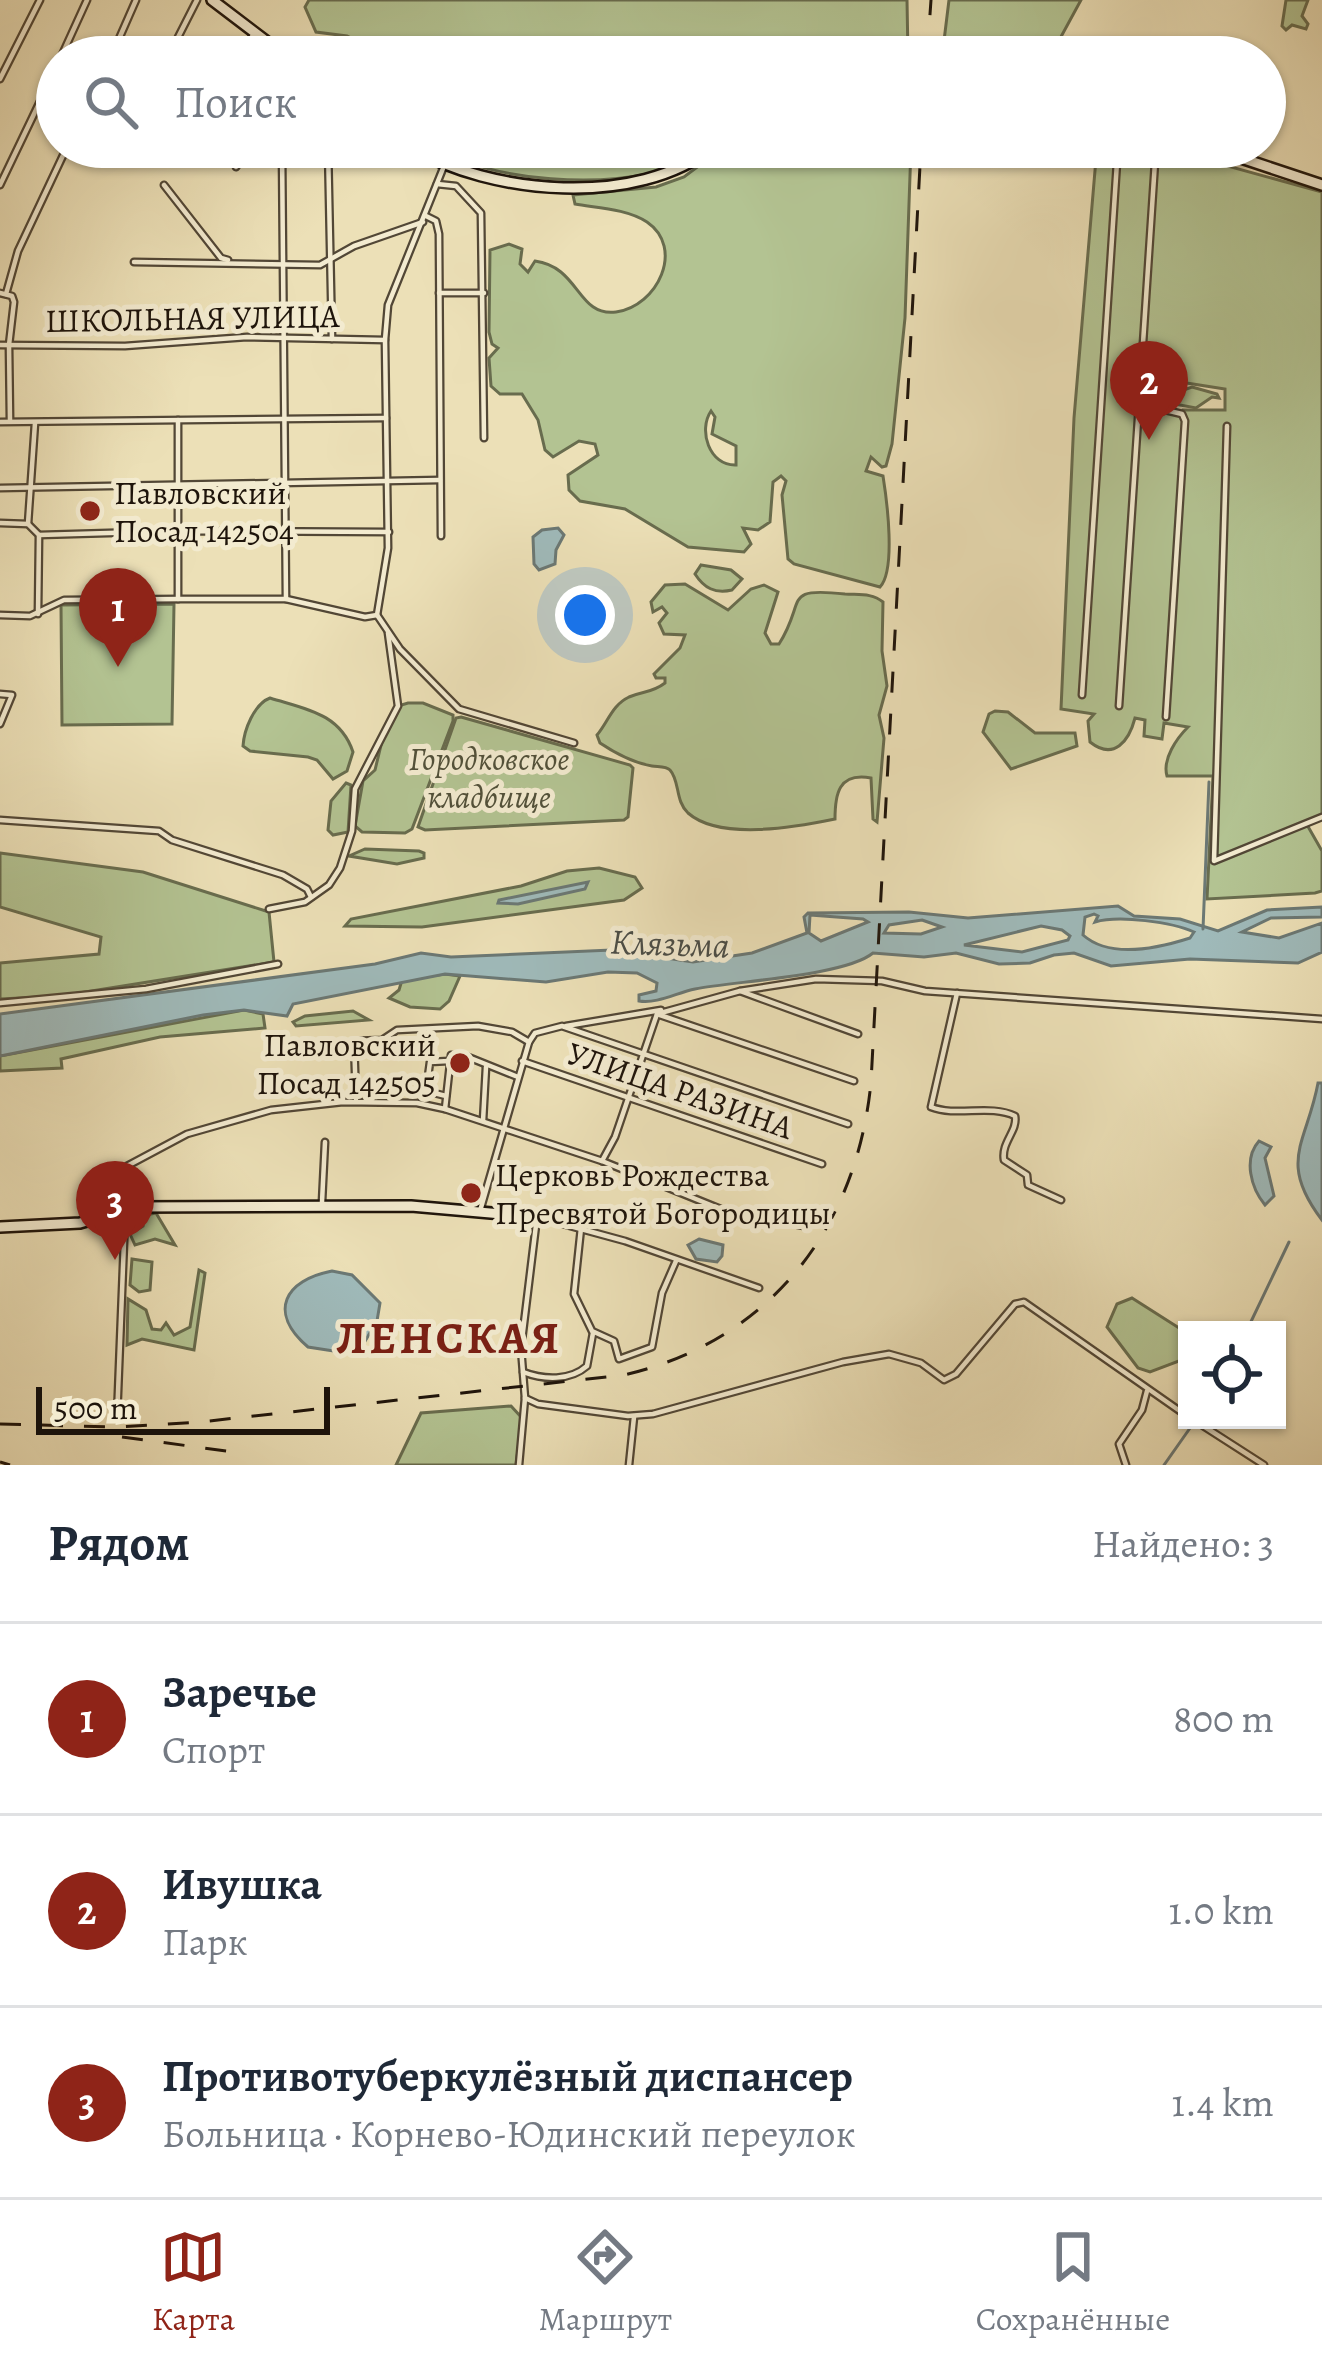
<!DOCTYPE html>
<html lang="ru">
<meta charset="utf-8">
<style>
:root{--surface:#fff;--page:#f6f6f7;--text:#1f2937;--muted:#747a83;--line:#e0e1e3;--accent:#8f2418}
body{margin:0;font-family:Alegreya,serif;background:var(--page);color:var(--text)}
.controls{position:absolute;right:36px;bottom:36px;display:grid;overflow:hidden;border-radius:0px;box-shadow:0 3px 9px #0004}
.controls button{width:108px;height:108px;display:grid;place-items:center;padding:0;border:0;border-bottom:3px solid var(--line);background:var(--surface);color:var(--text);font:60px sans-serif}
.scale{position:absolute;left:36px;bottom:30px;width:294px;box-sizing:border-box;padding-left:12px;border:6px solid #1e140b;border-top:0;font-size:33px;line-height:42px;white-space:nowrap;color:#1e140b;-webkit-text-stroke:9px #f3ebd0;paint-order:stroke}
.you{position:absolute;left:585px;top:615px;width:42px;height:42px;margin:-30px;border:9px solid #fff;border-radius:50%;background:#1a73e8;box-shadow:0 0 0 18px #1a73e833}
.badge{display:grid;place-items:center;width:78px;height:78px;border-radius:50%;background:var(--accent);color:#fff;font-size:39px;font-weight:700}
.pin{position:absolute;translate:-50% -99px;filter:drop-shadow(0 3px 6px #0008)}
.pin::after{content:'';position:absolute;top:63px;width:42px;height:36px;background:inherit;clip-path:polygon(0 0,100% 0,50% 100%)}
.list{margin:0;padding:0;list-style:none}
h2{display:flex;justify-content:space-between;align-items:center;height:156px;margin:0;padding:0 48px;font-size:51px}
h2 small{font-size:39px;font-weight:400;color:var(--muted)}
.list li{display:grid;grid-template-columns:78px 1fr auto;gap:36px;align-items:center;box-sizing:border-box;height:192px;padding:0 48px;border-top:3px solid var(--line)}
.list b{display:block;font-size:45px;white-space:nowrap}
.list p{margin:0;font-size:39px;white-space:nowrap;color:var(--muted)}
.list em{font-size:39px;font-style:normal;color:var(--muted)}
.icon{flex:none;width:66px;height:66px;fill:none;stroke:currentColor;stroke-width:2;stroke-linecap:round;stroke-linejoin:round}
.map{position:relative;flex:none;width:1322px;height:1465px;overflow:hidden}
.search{position:absolute;background:var(--surface);box-shadow:0 3px 9px #0004;left:36px;right:36px;top:36px;height:132px;display:flex;align-items:center;gap:30px;box-sizing:border-box;padding:0 42px;border-radius:66px;color:var(--muted);font-size:45px}
.sheet{height:732px;background:var(--surface)}
nav{display:flex;justify-content:space-around;align-items:center;box-sizing:border-box;height:168px;border-top:3px solid var(--line);background:var(--surface);font-size:33px;color:var(--muted)}
nav a{display:grid;justify-items:center;gap:6px}
nav .on{color:var(--accent)}
.map>svg:first-child{display:block}
.green{fill:#b3c392;stroke:#686c4e;stroke-width:3;fill-rule:evenodd}
.water{fill:#9fbaba;stroke:#6b7874;stroke-width:3;fill-rule:evenodd}
.lines{fill:none;stroke-linecap:round;stroke-linejoin:round}
.stream{stroke:#6b7874;stroke-width:3}
.street-casing{stroke:#524736;stroke-width:9}
.secondary-casing{stroke:#1e140b;stroke-width:14}
.street{stroke:#f3ebd0;stroke-width:4.5}
.secondary{stroke:#f3ebd0;stroke-width:9}
.rail{stroke:#1e140b;stroke-width:3;stroke-dasharray:21 21;stroke-linecap:butt}
.poi-dot{fill:#8f2418;stroke:#f3ebd0;stroke-width:4.5}
.labels{text-anchor:middle;dominant-baseline:central;stroke-width:10;stroke-linejoin:round;paint-order:stroke}
.street-label{font-size:33px;fill:#1e140b;stroke:#f3ebd0}
.poi-label{font-size:33px;fill:#1e140b;stroke:#f3ebd0;text-anchor:start}
.park-label{font-size:33px;font-style:italic;fill:#52513a;stroke:#f3ebd0}
.water-label{font-size:36px;font-style:italic;fill:#4b4e48;stroke:#f3ebd0}
.district-label{font-size:45px;font-weight:bold;letter-spacing:3px;fill:#7a1f14;stroke:#f3ebd0}
</style>
<div class="map">
<svg width="1322" height="1465" viewBox="0 0 1322 1465">
<rect width="100%" height="100%" fill="#ece0b7"/>
<filter id="stains"><feTurbulence type="fractalNoise" baseFrequency=".00167" numOctaves="4"/><feColorMatrix values="0 0 0 0 .2 0 0 0 0 .09 0 0 0 0 .02 0 0 0 .5 -.17"/></filter>
<radialGradient id="worn" r=".72"><stop offset=".6" stop-color="#630" stop-opacity="0"/><stop offset="1" stop-color="#630" stop-opacity=".3"/></radialGradient>
<!-- green -->
<g class="green">
<polygon points="309,0 907,0 908,57 365,57 362,44 347,36 316,32 305,7"/>
<polygon points="949,0 1081,0 1050,57 942,57"/>
<polygon points="1286,0 1308,0 1302,16 1308,24 1306,29 1292,25 1286,30 1282,26"/>
<path d="M436 147H703C693 153 683 162 671 167 614 190 486 182 436 147Z"/>
<path d="M724 147H858L881 154 885 147H911L905 318 892 444 886 466 882 467 871 457 866 471 883 476C887 501 896 570 880 587L794 564 788 559 782 495 786 481 781 476 773 482 770 522 758 530 743 528 751 544 744 552 688 547 625 509 580 501 569 490 568 475 598 455 595 444 579 441 553 457 545 450 538 420 522 394H500L491 386 489 358 498 348 492 344 489 332 490 250 509 244 522 249 520 264 528 272 535 261C580 267 577 317 616 312 658 306 685 248 647 222 627 209 598 208 575 204L573 195 656 187 684 177ZM711 411 715 417 712 434 736 446V465C709 466 698 430 711 411Z"/>
<path d="M1097 147H1159L1322 192V817L1306 823 1322 851V891L1315 893 1207 899 1213 776H1167C1162 759 1177 738 1188 727L1164 723 1162 739 1144 736 1145 720 1135 718C1129 741 1114 761 1090 742L1088 721 1094 714 1061 709 1074 418ZM1163 352 1171 353 1173 359 1167 371 1174 381 1225 389V410H1183L1182 414C1143 405 1140 390 1142 353Z"/>
<polygon points="1192,387 1217,394 1219,398 1212,397 1196,408 1169,403 1169,395"/>
<path d="M701 565 731 570 742 579 732 590C715 594 704 588 695 574Z"/>
<path d="M685 584 728 610 751 589 764 585 778 592 765 633 771 644H779C807 600 781 587 845 594 860 595 872 593 883 602L882 651 887 686 879 715 884 738 877 822 873 819 871 778C838 772 835 795 835 819 796 827 720 841 688 813 675 801 680 781 670 770 666 766 658 767 652 766 634 763 615 753 600 743L597 735C608 722 612 705 629 697 643 691 652 693 665 683V678H656L654 674 680 648 685 635 664 634 659 623 667 613 662 607 653 612 651 602 665 585Z"/>
<polygon points="174,604 172,724 62,725 61,605"/>
<path d="M270 698C305 709 340 713 353 752L347 771 333 779 317 760 308 757 250 751 243 746C244 730 254 704 270 698Z"/>
<polygon points="408,703 423,703 453,715 453,721 412,829 405,833 362,832 355,826 363,781 375,770 384,733 398,706"/>
<polygon points="995,711 1008,712 1035,733 1075,733 1077,746 1011,769 983,732 989,714"/>
<polygon points="461,717 630,765 633,768 628,817 624,820 425,830 418,827 456,718"/>
<polygon points="346,783 351,785 348,832 333,835 328,830 331,801"/>
<polygon points="365,849 419,851 424,853 424,858 397,864 349,856"/>
<polygon points="0,853 143,872 269,912 274,962 60,996 0,999 0,963 99,954 101,937 0,907"/>
<polygon points="599,868 635,877 642,888 624,900 422,927 345,926 351,919 521,886 567,871"/>
<polygon points="445,974 460,976 449,1001 440,1009 410,1007 389,998 399,990 402,980"/>
<polygon points="244,1010 263,1014 265,1028 160,1037 61,1059 62,1068 0,1071 0,1056"/>
<polygon points="353,1011 369,1020 296,1026 293,1022 305,1016"/>
<polygon points="156,1213 175,1245 155,1239 135,1245 130,1234 143,1226 145,1215"/>
<polygon points="132,1259 152,1262 150,1290 139,1292 130,1285"/>
<polygon points="199,1270 205,1273 194,1350 142,1339 127,1345 128,1299 146,1310 152,1329 161,1330 166,1323 174,1335 190,1327"/>
<polygon points="1132,1298 1187,1333 1187,1358 1150,1372 1138,1368 1107,1327 1117,1304"/>
<polygon points="511,1406 522,1418 516,1465 396,1465 421,1413"/>
</g>
<!-- water -->
<g class="water">
<polygon points="558,528 564,535 556,550 555,564 539,570 534,564 533,537 542,530"/>
<polygon points="588,882 585,889 518,904 498,903 499,900"/>
<path d="M1118 906 1134 916 1180 919 1218 931 1267 910 1322 907V917L1271 918 1242 932 1279 938 1322 923V952L1298 963 1190 959 1111 966 1074 953 1054 955 1030 963 999 964 956 953 924 957 873 953C845 976 736 981 695 989 676 993 657 1004 639 1001V995L656 991 657 983 637 973 608 972 546 982 445 974 293 1004 287 1016 244 1010 203 1015 0 1056V1014L375 964 421 953 451 957 612 950 693 962 752 953 807 933 804 917 808 913 909 912 968 918ZM1094 914 1098 916 1095 922C1119 915 1172 922 1194 932L1190 938C1159 948 1110 959 1083 935L1085 917ZM810 915 863 919 868 922 821 941 809 933ZM922 920 942 927 921 934 884 933 889 925ZM1041 926 1062 930 1070 936 1068 940 1022 952 964 945Z"/>
<path d="M1318 1083H1322V1220C1277 1161 1307 1143 1318 1083Z"/>
<path d="M1259 1141 1271 1147 1265 1158 1274 1196 1265 1205C1251 1188 1243 1159 1259 1141Z"/>
<polygon points="699,1239 723,1245 722,1256 717,1262 696,1259 688,1245"/>
<path d="M332 1271 352 1275 380 1303 377 1321 361 1348 340 1352 308 1347C267 1312 285 1280 332 1271Z"/>
</g>
<g class="lines">
<!-- stream -->
<g class="stream">
<polyline points="1203,929 1209,782"/>
<polyline points="1247,1330 1289,1242"/>
<polyline points="1164,1465 1195,1421"/>
</g>
<defs>
<g id="street">
<polyline points="61,57 87,0"/>
<polyline points="111,57 136,0"/>
<polyline points="168,57 197,0"/>
<polyline points="239,57 255,32"/>
<polyline points="0,79 40,0"/>
<polyline points="282,147 286,599"/>
<polyline points="328,147 332,339"/>
<polyline points="187,151 189,147"/>
<polyline points="236,167 249,147"/>
<polyline points="437,184 456,186 481,213 484,438"/>
<polyline points="0,185 57,66"/>
<polyline points="164,185 221,258 228,260"/>
<polyline points="426,216 436,221 439,234 441,536"/>
<polyline points="134,262 320,265 354,246 423,222"/>
<polyline points="0,293 12,296 14,302 9,345 10,421"/>
<polyline points="439,293 484,293"/>
<polyline points="6,294 18,251 67,147"/>
<polyline points="0,345 125,346 247,337 385,340"/>
<polyline points="1140,382 1161,409 1182,414 1185,421 1166,717"/>
<polyline points="0,422 386,418"/>
<polyline points="1227,426 1214,861 1322,817"/>
<polyline points="0,488 440,480"/>
<polyline points="0,523 28,524 39,535 38,614"/>
<polyline points="28,524 35,423"/>
<polyline points="39,535 178,531 389,532"/>
<polyline points="178,599 178,420"/>
<polyline points="0,615 30,616 64,600 181,599 286,599 365,617 377,615"/>
<polyline points="377,615 388,548 385,340 388,305 444,166"/>
<polyline points="377,615 400,649 459,709 574,743"/>
<polyline points="0,694 12,695 0,724"/>
<polyline points="1082,695 1118,147"/>
<polyline points="1119,706 1156,147"/>
<polyline points="0,820 159,831 172,840 283,875 307,889 311,897"/>
<polyline points="269,909 305,902 329,885 340,868 352,831 355,789 398,706 388,633"/>
<polyline points="740,991 858,1034"/>
<path d="M957 993 931 1107C957 1117 990 1104 1015 1116 1018 1131 1001 1142 1004 1160L1027 1175 1028 1185 1061 1200"/>
<polyline points="0,1003 146,989 278,964"/>
<polyline points="657,1014 854,1081"/>
<polyline points="566,1026 661,1010"/>
<polyline points="522,1061 822,1164"/>
<polyline points="446,1096 426,1091 430,1062 449,1061"/>
<polyline points="356,1099 354,1041 382,1040 397,1030 478,1026 512,1032 529,1042"/>
<polyline points="445,1109 451,1055 468,1057 518,1077"/>
<polyline points="483,1121 486,1067"/>
<polyline points="602,1161 615,1137 657,1014 740,991 816,979 882,981 925,991 1322,1019"/>
<polyline points="322,1202 325,1142"/>
<polyline points="480,1211 529,1042 535,1033 562,1026 848,1124"/>
<polyline points="581,1228 574,1294 592,1331 614,1341 619,1359 652,1347 662,1293 676,1261"/>
<path d="M523 1372C544 1380 570 1381 587 1366L593 1333"/>
<polyline points="525,1398 538,1404 628,1416 653,1414 843,1362 889,1354 921,1363 944,1380 956,1374 1015,1304 1024,1302 1187,1416"/>
<polyline points="117,1418 127,1166 187,1134 271,1110 343,1102 417,1103 445,1109 602,1161 723,1210 804,1226"/>
<polyline points="1194,1420 1264,1465"/>
<polyline points="519,1465 525,1398 521,1348 537,1217 625,1241 759,1288"/>
<polyline points="629,1465 634,1417"/>
<polyline points="1126,1465 1119,1444 1142,1410 1147,1391"/>
</g>
<g id="secondary">
<polyline points="212,0 287,57"/>
<path d="M410 147C491 195 637 208 713 147"/>
<polyline points="1208,147 1322,185"/>
<polyline points="0,1227 80,1223 135,1207 411,1206 537,1217"/>
</g>
</defs>
<!-- street casing -->
<use href="#street" class="street-casing"/>
<!-- secondary casing -->
<use href="#secondary" class="secondary-casing"/>
<!-- street -->
<use href="#street" class="street"/>
<!-- secondary -->
<use href="#secondary" class="secondary"/>
<!-- rail -->
<g class="rail">
<polyline points="927,57 931,0"/>
<path d="M0 1424 116 1427 200 1422 624 1375C770 1341 857 1228 871 1082L921 147"/>
<polyline points="122,1437 234,1452"/>
<polyline points="0,1462 10,1465"/>
</g>
</g>
<!-- markers -->
<g class="poi-dot">
<circle cx="90" cy="511" r="12"/>
<circle cx="460" cy="1063" r="12"/>
<circle cx="471" cy="1193" r="12"/>
</g>
<g class="labels">
<!-- street labels -->
<g class="street-label">
<text transform="translate(192 318) rotate(-1)">ШКОЛЬНАЯ УЛИЦА</text>
<text transform="translate(680 1090) rotate(19)">УЛИЦА РАЗИНА</text>
</g>
<!-- poi labels -->
<g class="poi-label">
<text x="114" y="492">Павловский<tspan x="114" dy="38">Посад 142504</tspan></text>
<text x="436" y="1044" text-anchor="end">Павловский<tspan x="436" dy="38">Посад 142505</tspan></text>
<text x="495" y="1174">Церковь Рождества<tspan x="495" dy="38">Пресвятой Богородицы</tspan></text>
</g>
<!-- park labels -->
<g class="park-label">
<text x="489" y="758">Городковское<tspan x="489" dy="38">кладбище</tspan></text>
</g>
<!-- water labels -->
<g class="water-label">
<text transform="translate(670 943) rotate(2)">Клязьма</text>
</g>
<!-- district labels -->
<g class="district-label">
<text x="449" y="1338">ЛЕНСКАЯ</text>
</g>
</g>
<rect width="100%" height="100%" filter="url(#stains)"/>
<rect width="100%" height="100%" fill="url(#worn)"/>
</svg>
<div class="controls">
<button><svg class="icon" aria-label="locate" viewBox="0 0 24 24"><circle cx="12" cy="12" r="6"/><path d="M12 2v4M12 18v4M2 12h4M18 12h4"/></svg></button>
</div>
<div class="scale">500 m</div>
<div class="you"></div>
<div class="pin badge" style="left:118px;top:667px">1</div>
<div class="pin badge" style="left:1149px;top:440px">2</div>
<div class="pin badge" style="left:115px;top:1260px">3</div>
<div class="search"><svg class="icon" aria-label="search" viewBox="0 0 24 24"><circle cx="10" cy="10" r="6"/><path d="M15 15l6 6"/></svg>Поиск</div>
</div>
<section class="sheet">
<h2>Рядом<small>Найдено: 3</small></h2>
<ul class="list">
<li><span class="badge">1</span><div><b>Заречье</b><p>Спорт</p></div><em>800 m</em></li>
<li><span class="badge">2</span><div><b>Ивушка</b><p>Парк</p></div><em>1.0 km</em></li>
<li><span class="badge">3</span><div><b>Противотуберкулёзный диспансер</b><p>Больница · Корнево-Юдинский переулок</p></div><em>1.4 km</em></li>
</ul>
</section>
<nav>
<a class="on"><svg class="icon" aria-label="map" viewBox="0 0 24 24"><path d="M3 6l6-2 6 2 6-2v14l-6 2-6-2-6 2zM9 4v14M15 6v14"/></svg>Карта</a>
<a><svg class="icon" aria-label="directions" viewBox="0 0 24 24"><path d="M12 3l9 9-9 9-9-9zM9 14v-3h6M13 9l2 2-2 2"/></svg>Маршрут</a>
<a><svg class="icon" aria-label="saved" viewBox="0 0 24 24"><path d="M7 4h10v16l-5-4-5 4z"/></svg>Сохранённые</a>
</nav>
